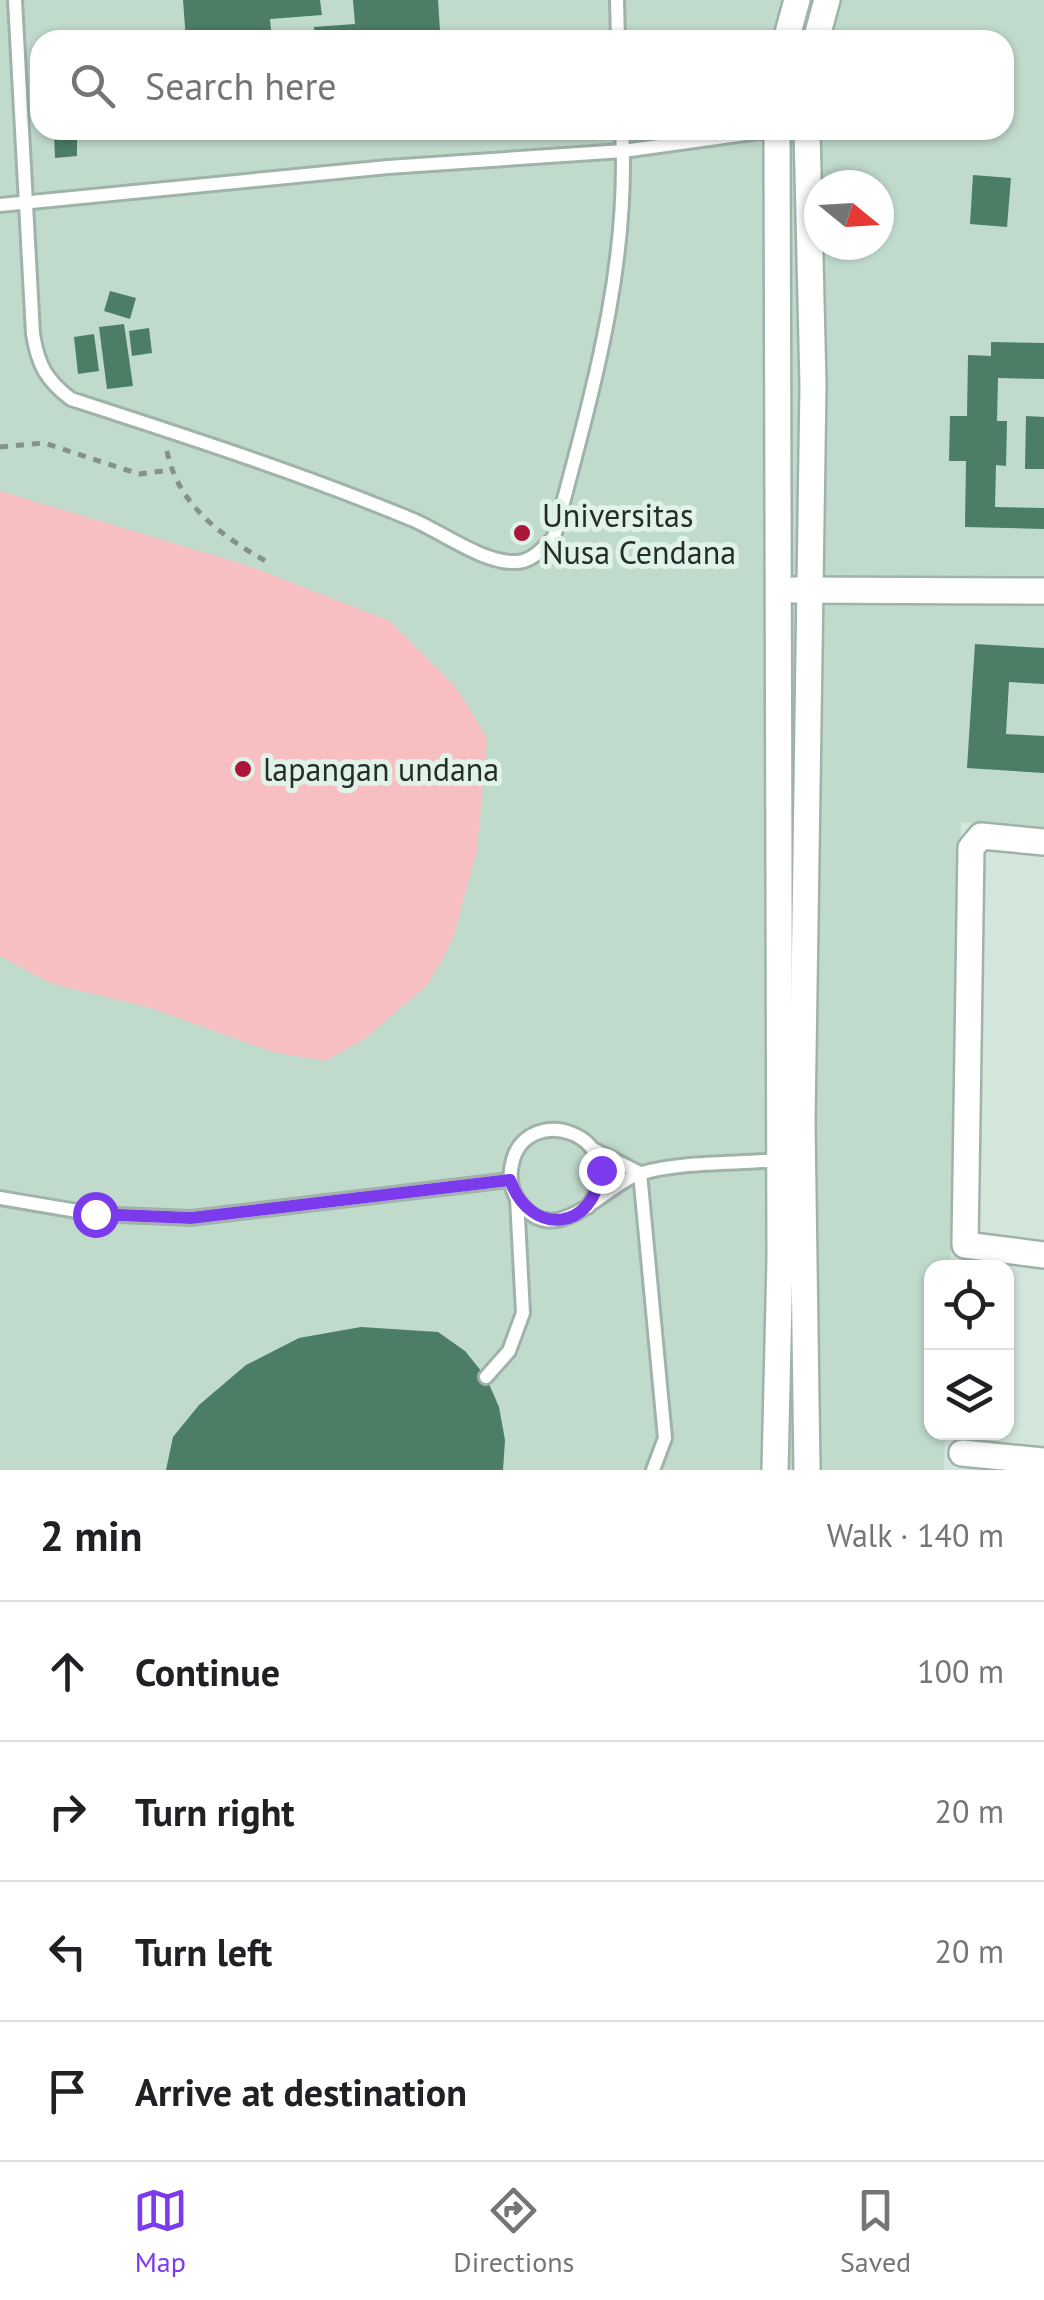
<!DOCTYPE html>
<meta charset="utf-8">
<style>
:root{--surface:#fff;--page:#f6f6f6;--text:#202124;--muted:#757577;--line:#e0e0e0;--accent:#7c3aed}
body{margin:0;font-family:"PT Sans",sans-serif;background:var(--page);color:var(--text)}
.controls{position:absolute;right:30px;bottom:30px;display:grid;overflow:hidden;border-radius:20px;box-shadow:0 2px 8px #0004}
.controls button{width:90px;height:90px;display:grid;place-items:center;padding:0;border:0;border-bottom:2px solid var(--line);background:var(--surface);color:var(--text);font:50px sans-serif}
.compass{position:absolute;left:804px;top:170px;width:90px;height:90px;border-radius:50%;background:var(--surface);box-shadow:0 2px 8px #0004;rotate:108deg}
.stop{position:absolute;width:30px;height:30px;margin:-22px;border:8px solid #7c3aed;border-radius:50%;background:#fff}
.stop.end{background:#7c3aed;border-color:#fff;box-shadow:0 2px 10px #0008}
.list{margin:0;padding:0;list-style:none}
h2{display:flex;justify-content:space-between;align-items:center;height:130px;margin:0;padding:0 40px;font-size:42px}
h2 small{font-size:32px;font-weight:400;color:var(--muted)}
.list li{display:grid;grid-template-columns:65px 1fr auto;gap:30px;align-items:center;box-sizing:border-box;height:140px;padding:0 40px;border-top:2px solid var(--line)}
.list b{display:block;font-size:38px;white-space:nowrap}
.list em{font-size:32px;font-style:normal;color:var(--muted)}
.icon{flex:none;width:55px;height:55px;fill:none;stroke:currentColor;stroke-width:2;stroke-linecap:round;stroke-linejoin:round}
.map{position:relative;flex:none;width:1044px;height:1470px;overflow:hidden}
.search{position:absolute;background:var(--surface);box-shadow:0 2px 8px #0004;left:30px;right:30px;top:30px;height:110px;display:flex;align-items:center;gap:25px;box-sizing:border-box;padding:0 35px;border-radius:30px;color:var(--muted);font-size:38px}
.sheet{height:690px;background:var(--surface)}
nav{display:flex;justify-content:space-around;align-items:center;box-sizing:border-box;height:140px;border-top:2px solid var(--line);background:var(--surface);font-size:28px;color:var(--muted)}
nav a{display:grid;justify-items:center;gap:5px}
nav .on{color:var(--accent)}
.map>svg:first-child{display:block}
.built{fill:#c0dacc;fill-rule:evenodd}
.green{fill:#f7bfc1}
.building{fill:#4c7d65}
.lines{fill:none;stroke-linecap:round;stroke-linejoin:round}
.service-casing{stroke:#a0b3a9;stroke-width:18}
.minor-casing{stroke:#a0b3a9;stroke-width:30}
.path{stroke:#84928b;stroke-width:5;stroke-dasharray:8 8;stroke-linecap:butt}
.service{stroke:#fff;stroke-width:12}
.minor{stroke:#fff;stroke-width:25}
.route{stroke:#7c3aed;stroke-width:12}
.poi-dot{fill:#ac1739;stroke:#e0f3e9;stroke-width:4}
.labels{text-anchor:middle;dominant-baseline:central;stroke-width:10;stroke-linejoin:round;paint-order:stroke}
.poi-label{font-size:32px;fill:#252d29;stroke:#e0f3e9;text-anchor:start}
</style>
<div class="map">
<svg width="1044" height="1470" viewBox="0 0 1044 1470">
<rect width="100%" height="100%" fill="#d3e6dc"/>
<!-- built -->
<path class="built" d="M0 0H1044V828L961 822 950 1267 932 1268V1432L945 1433 944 1470H0ZM40 40H1004V130H40ZM819 185H879V245H819Z"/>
<!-- green -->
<polygon class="green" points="0,491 246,565 390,621 455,686 487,738 477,850 453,938 442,960 427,985 366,1038 325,1061 273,1052 148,1007 52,984 0,956"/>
<!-- building -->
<g class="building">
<polygon points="183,0 320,0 322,15 270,19 272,40 186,40"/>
<polygon points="353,0 438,0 440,31 420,33 421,40 315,40 314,27 355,24"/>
<polygon points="77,133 77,156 55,158 54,134"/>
<polygon points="973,175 1011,178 1007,227 970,224"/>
<polygon points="110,291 136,298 130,319 104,311"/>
<polygon points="124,324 133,386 107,389 99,327"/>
<polygon points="149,328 152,353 132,356 129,331"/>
<polygon points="94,334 99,371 78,374 74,337"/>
<polygon points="991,342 1044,343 1044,379 998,378 997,421 1007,421 1006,466 996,465 995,507 1044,508 1044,529 965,527 966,461 949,461 950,416 967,416 968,355 991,356"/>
<polygon points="1026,416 1044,417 1044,469 1025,469"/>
<polygon points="975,644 1044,648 1044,684 1009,682 1006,734 1044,736 1044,773 967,768"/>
<polygon points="361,1327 438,1332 465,1351 486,1377 499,1407 505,1440 503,1470 166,1470 173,1437 199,1405 246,1365 299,1338"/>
</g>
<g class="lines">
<defs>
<g id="service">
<path d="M15 0 33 334C38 365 46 380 71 399 185 436 300 473 411 519 441 531 483 564 517 562 533 561 544 547 554 537 589 402 630 271 622 130"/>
<polyline points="617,0 618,40"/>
<polyline points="0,205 388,167 623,151 775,130"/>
<polyline points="595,1150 640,1173"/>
<polyline points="640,1173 665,1438 653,1470"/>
<polyline points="0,1198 95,1214 191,1218 510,1180"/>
<path d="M588 1207C635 1133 525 1100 512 1164 509 1176 511 1190 518 1200 556 1255 604 1183 642 1173 684 1161 736 1164 779 1160"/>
<polyline points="486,1377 509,1351 523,1313 517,1199"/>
</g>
<g id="minor">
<polyline points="786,40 797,0"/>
<polyline points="816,40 827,0"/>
<polyline points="794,590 1044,591"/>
<polyline points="1044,842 981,836 971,848 965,1245 1044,1255"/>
<polyline points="962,1453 1044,1461"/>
<polyline points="775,1470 780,1258 777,130"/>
<polyline points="807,1470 802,1123 813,385 807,130"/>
</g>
</defs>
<!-- service casing -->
<use href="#service" class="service-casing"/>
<!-- minor casing -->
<use href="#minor" class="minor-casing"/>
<!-- path -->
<g class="path">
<polyline points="0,447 44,443 139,474 171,470"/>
<path d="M167 451C178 506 223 537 269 563"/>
</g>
<!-- service -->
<use href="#service" class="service"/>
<!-- minor -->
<use href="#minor" class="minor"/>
</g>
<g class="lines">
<!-- route -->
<path class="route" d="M95 1214 191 1218 510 1180C531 1238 594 1231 601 1170"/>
</g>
<!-- markers -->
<g class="poi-dot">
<circle cx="522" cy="533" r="10"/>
<circle cx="243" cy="769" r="10"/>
</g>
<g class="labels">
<!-- poi labels -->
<g class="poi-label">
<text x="542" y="515">Universitas<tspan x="542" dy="37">Nusa Cendana</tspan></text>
<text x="263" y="769">lapangan undana</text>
</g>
</g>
</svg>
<div class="controls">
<button><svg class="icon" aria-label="locate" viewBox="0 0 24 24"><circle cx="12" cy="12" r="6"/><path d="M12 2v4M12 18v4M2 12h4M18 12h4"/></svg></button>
<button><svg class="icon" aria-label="layers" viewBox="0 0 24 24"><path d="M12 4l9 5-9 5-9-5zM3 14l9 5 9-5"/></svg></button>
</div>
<svg class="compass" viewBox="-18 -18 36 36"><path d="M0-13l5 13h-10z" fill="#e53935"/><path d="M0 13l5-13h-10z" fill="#757577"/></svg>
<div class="stop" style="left:95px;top:1214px"></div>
<div class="stop end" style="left:601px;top:1170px"></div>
<div class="search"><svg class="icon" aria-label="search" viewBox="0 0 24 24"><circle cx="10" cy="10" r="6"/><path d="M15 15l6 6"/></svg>Search here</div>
</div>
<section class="sheet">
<h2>2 min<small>Walk · 140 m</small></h2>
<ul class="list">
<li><svg class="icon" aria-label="ahead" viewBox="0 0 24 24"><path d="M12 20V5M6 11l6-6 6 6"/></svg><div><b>Continue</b></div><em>100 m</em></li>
<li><svg class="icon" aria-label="right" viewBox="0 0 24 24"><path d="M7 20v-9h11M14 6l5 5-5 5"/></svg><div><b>Turn right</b></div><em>20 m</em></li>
<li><svg class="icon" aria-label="left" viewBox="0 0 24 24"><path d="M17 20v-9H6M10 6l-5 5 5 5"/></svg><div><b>Turn left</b></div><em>20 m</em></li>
<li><svg class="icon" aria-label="arrive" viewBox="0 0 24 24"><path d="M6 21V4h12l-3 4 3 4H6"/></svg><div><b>Arrive at destination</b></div></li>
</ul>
</section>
<nav>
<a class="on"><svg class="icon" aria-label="map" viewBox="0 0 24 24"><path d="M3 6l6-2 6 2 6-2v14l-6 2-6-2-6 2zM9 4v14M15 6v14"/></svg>Map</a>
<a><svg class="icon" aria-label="directions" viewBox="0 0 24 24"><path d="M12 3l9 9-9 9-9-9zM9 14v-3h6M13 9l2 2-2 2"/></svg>Directions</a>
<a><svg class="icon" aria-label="saved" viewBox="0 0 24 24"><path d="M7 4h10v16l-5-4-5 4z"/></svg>Saved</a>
</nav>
